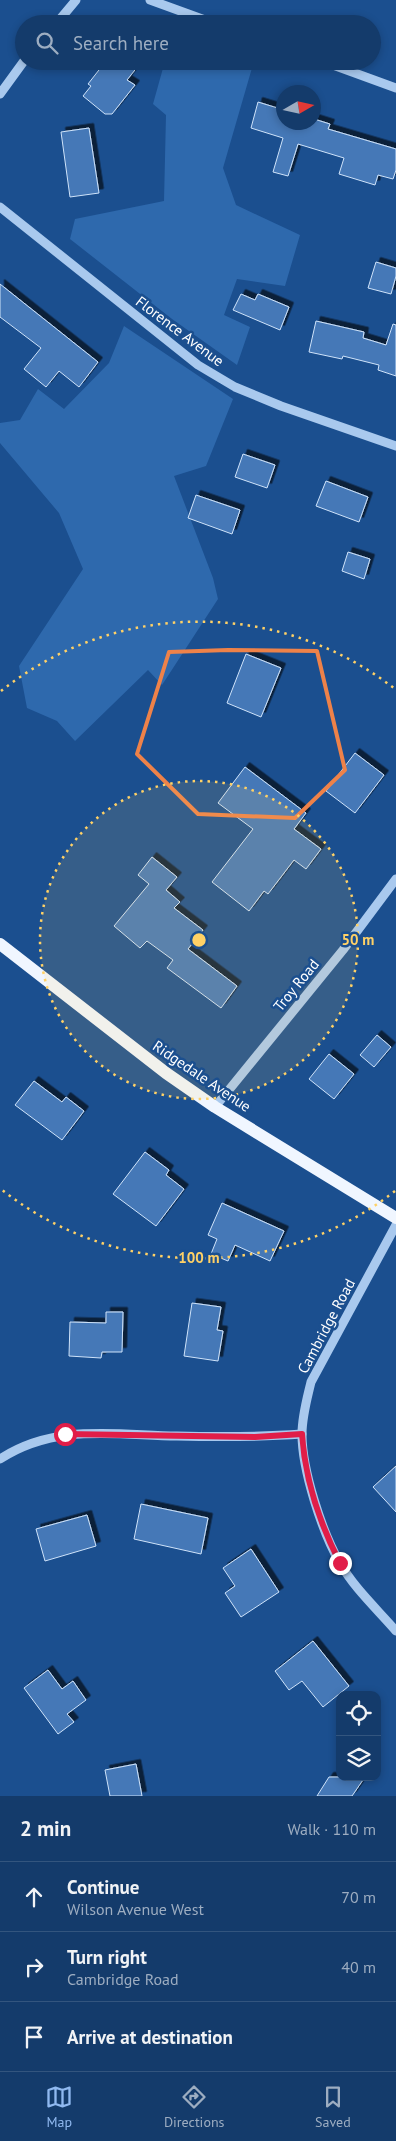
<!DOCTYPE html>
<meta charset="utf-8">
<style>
:root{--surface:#143b6b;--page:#1d4271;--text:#f1f3f6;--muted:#9dadc1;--line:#33557e;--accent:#90b9f0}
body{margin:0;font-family:"PT Sans",sans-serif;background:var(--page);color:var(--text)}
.controls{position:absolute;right:15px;bottom:15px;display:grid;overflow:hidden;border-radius:10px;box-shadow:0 2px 8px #0003}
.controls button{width:45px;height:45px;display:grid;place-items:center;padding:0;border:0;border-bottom:1px solid var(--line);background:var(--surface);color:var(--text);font:25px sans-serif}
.compass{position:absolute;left:276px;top:85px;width:45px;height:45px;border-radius:50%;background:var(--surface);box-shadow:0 2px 8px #0003;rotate:81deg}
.stop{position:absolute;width:15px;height:15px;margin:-11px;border:4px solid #e11d48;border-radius:50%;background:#fff}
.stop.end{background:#e11d48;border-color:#fff;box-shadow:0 1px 5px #0008}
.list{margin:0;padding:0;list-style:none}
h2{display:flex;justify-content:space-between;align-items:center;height:65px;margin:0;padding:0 20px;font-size:21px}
h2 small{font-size:16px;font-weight:400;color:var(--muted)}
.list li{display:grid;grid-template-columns:32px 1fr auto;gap:15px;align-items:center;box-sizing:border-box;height:70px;padding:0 20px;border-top:1px solid var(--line)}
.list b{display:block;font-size:19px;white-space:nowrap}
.list p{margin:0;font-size:16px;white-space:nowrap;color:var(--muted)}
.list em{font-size:16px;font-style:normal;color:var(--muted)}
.icon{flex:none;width:28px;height:28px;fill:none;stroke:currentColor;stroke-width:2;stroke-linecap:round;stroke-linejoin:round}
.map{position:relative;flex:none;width:396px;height:1796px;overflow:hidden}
.search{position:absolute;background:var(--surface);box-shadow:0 2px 8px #0003;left:15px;right:15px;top:15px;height:55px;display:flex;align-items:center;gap:12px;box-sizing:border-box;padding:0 18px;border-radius:28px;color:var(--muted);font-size:19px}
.sheet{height:275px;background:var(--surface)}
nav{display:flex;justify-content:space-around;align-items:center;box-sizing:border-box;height:70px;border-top:1px solid var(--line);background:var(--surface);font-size:14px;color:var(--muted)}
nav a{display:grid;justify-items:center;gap:2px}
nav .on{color:var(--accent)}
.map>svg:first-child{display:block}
.green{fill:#2e69ad}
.building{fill:#4478b7;stroke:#cfe3fa;filter:url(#shadow)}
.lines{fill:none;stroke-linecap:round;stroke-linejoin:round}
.minor{stroke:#a9c9ee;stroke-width:9}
.major{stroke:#f0f6ff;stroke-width:12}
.route{stroke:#e11d48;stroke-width:6}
.marked{fill:none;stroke:#ee8249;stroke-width:4;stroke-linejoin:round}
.ring{fill:none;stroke:#ffd166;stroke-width:2.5;stroke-dasharray:2.5 5}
.labels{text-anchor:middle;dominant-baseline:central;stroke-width:5;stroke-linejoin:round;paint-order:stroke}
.street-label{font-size:15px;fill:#fff;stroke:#1b4f8f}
.centre{fill:#ffd166;stroke:#1b4f8f;stroke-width:2.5}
.ring-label{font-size:15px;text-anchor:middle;font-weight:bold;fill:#ffd166;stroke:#1b4f8f;stroke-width:5;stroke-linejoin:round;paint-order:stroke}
</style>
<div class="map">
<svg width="396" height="1796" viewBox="0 0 396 1796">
<defs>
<filter id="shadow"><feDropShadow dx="4.5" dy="-4.5" stdDeviation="0" flood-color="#0009"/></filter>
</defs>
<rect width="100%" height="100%" fill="#1b4f8f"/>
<!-- green -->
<g class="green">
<polygon points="165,61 254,61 223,168 236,205 300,235 285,286 237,279 224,315 250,327 237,365 172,319 70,239 75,219 164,201 166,115 153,104"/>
<polygon points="124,326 233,399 206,466 174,476 213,578 218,599 162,685 148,670 75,741 57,721 27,708 19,666 83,569 59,513 0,443 0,423 20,420 38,389 64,409 109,363"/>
</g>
<!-- building -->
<g class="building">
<polygon points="106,61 142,61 127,80 135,85 112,114 105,114 83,96 91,86 88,84"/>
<polygon points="258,102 284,110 284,122 314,122 314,119 330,124 328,129 396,149 396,170 393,179 378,175 375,185 339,174 344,158 298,144 288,176 273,172 283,138 251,128"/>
<polygon points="89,128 99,193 70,197 61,132"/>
<polygon points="376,262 396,268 396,276 391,294 368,288"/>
<polygon points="0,284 98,362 79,387 59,371 46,387 24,369 41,348 0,317"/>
<polygon points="241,294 255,300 258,294 289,307 280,330 233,310"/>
<polygon points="316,321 364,332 363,338 386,345 393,324 396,325 396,376 378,370 379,365 343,356 342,359 309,352"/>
<polygon points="243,454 275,465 267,488 235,477"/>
<polygon points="326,481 368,497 359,522 316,506"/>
<polygon points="196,495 240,510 232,534 188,518"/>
<polygon points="348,552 370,559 364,579 342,571"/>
<polygon points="246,654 281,668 261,717 227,703"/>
<polygon points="355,753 384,775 355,813 326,791"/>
<polygon points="245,767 306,813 294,829 321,849 306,869 294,860 268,894 264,891 249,911 212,882 253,829 218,803"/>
<polygon points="152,857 177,877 166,890 180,902 174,908 203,930 188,949 237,986 221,1008 167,968 173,960 147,941 140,948 114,926 149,884 138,875"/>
<polygon points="377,1035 391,1047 374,1067 360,1055"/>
<polygon points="329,1054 354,1074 334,1099 309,1079"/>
<polygon points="34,1081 62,1102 66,1097 84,1111 62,1140 15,1105"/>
<polygon points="145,1152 169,1170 166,1175 184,1189 156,1226 113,1194"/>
<polygon points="222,1203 284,1231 270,1261 235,1245 228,1261 211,1254 217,1239 208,1235"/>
<polygon points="192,1303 221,1307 217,1330 223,1331 218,1361 184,1356"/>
<polygon points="106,1312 123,1312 122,1352 102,1352 101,1358 69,1356 70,1322 106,1323"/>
<polygon points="396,1466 396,1512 373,1487"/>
<polygon points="141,1504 208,1518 201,1554 134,1539"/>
<polygon points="87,1515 96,1546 45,1561 36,1529"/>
<polygon points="251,1549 279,1592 241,1617 225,1593 235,1586 223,1568"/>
<polygon points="313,1641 349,1686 323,1707 302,1681 289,1690 275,1671"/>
<polygon points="48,1670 62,1689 73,1681 86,1700 67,1714 74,1722 58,1734 24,1688"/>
<polygon points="136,1764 142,1796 110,1796 105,1770"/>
<polygon points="329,1777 365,1777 352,1796 317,1796"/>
</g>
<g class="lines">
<!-- minor -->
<g class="minor">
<polyline points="150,0 216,24"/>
<polyline points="56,24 76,0"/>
<polyline points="322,61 396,88"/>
<polyline points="0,94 24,61"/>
<polyline points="0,207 198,365 235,387 281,406 396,446"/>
<polyline points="215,1107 343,950 396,879"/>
<path d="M396 1225 311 1382C307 1399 302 1416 302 1434 302 1470 322 1532 340 1563 354 1588 377 1609 396 1631"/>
<path d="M0 1459C55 1423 115 1435 177 1436 219 1437 260 1437 302 1434"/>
</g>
<!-- major -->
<polyline class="major" points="0,944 166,1073 215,1107 396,1218"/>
</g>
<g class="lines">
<!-- route -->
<path class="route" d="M65 1434 255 1437 302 1434C305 1478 320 1524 340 1563"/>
</g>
<!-- marked area -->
<path class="marked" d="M228 650 317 651 345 770 295 818 198 814 137 754 169 652Z"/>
<!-- distance rings -->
<circle cx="199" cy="940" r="159" fill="#ffd166" fill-opacity=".12"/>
<g class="ring">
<circle cx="199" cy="940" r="159"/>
<path d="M395 1191A318 318 0 0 1 1 1189M1 691A318 318 0 0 1 395 689"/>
</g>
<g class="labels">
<!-- street labels -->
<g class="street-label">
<text transform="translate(180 331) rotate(37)">Florence Avenue</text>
<text transform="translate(296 985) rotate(-51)">Troy Road</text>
<text transform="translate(202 1076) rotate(34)">Ridgedale Avenue</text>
<text transform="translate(326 1326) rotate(-62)">Cambridge Road</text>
</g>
</g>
<circle cx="199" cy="940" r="8" class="centre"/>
<g class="ring-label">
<text x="358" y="945">50 m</text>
<text x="199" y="1263">100 m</text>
</g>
</svg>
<div class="controls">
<button><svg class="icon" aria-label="locate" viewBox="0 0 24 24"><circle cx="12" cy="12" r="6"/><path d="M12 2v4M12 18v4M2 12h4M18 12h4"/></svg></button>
<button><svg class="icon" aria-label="layers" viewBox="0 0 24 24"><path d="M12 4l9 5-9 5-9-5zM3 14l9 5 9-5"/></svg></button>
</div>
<svg class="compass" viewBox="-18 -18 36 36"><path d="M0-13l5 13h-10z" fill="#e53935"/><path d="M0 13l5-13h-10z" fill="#9dadc1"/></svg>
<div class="stop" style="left:65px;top:1434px"></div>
<div class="stop end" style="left:340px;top:1563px"></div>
<div class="search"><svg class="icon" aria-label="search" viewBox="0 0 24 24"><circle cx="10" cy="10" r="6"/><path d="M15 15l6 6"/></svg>Search here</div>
</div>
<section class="sheet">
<h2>2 min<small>Walk · 110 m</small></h2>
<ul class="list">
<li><svg class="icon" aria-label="ahead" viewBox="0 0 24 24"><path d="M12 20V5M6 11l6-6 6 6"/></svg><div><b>Continue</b><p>Wilson Avenue West</p></div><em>70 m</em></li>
<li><svg class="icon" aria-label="right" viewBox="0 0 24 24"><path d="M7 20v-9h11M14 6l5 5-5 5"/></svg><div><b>Turn right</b><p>Cambridge Road</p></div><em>40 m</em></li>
<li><svg class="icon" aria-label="arrive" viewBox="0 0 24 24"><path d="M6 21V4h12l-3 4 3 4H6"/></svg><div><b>Arrive at destination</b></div></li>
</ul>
</section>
<nav>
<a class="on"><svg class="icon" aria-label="map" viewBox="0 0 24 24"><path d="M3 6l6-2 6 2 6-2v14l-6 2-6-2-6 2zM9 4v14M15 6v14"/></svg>Map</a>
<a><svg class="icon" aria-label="directions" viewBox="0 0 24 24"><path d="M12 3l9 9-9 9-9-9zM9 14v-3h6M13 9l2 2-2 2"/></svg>Directions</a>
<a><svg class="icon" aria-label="saved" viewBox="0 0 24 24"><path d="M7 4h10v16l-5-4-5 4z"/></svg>Saved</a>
</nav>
